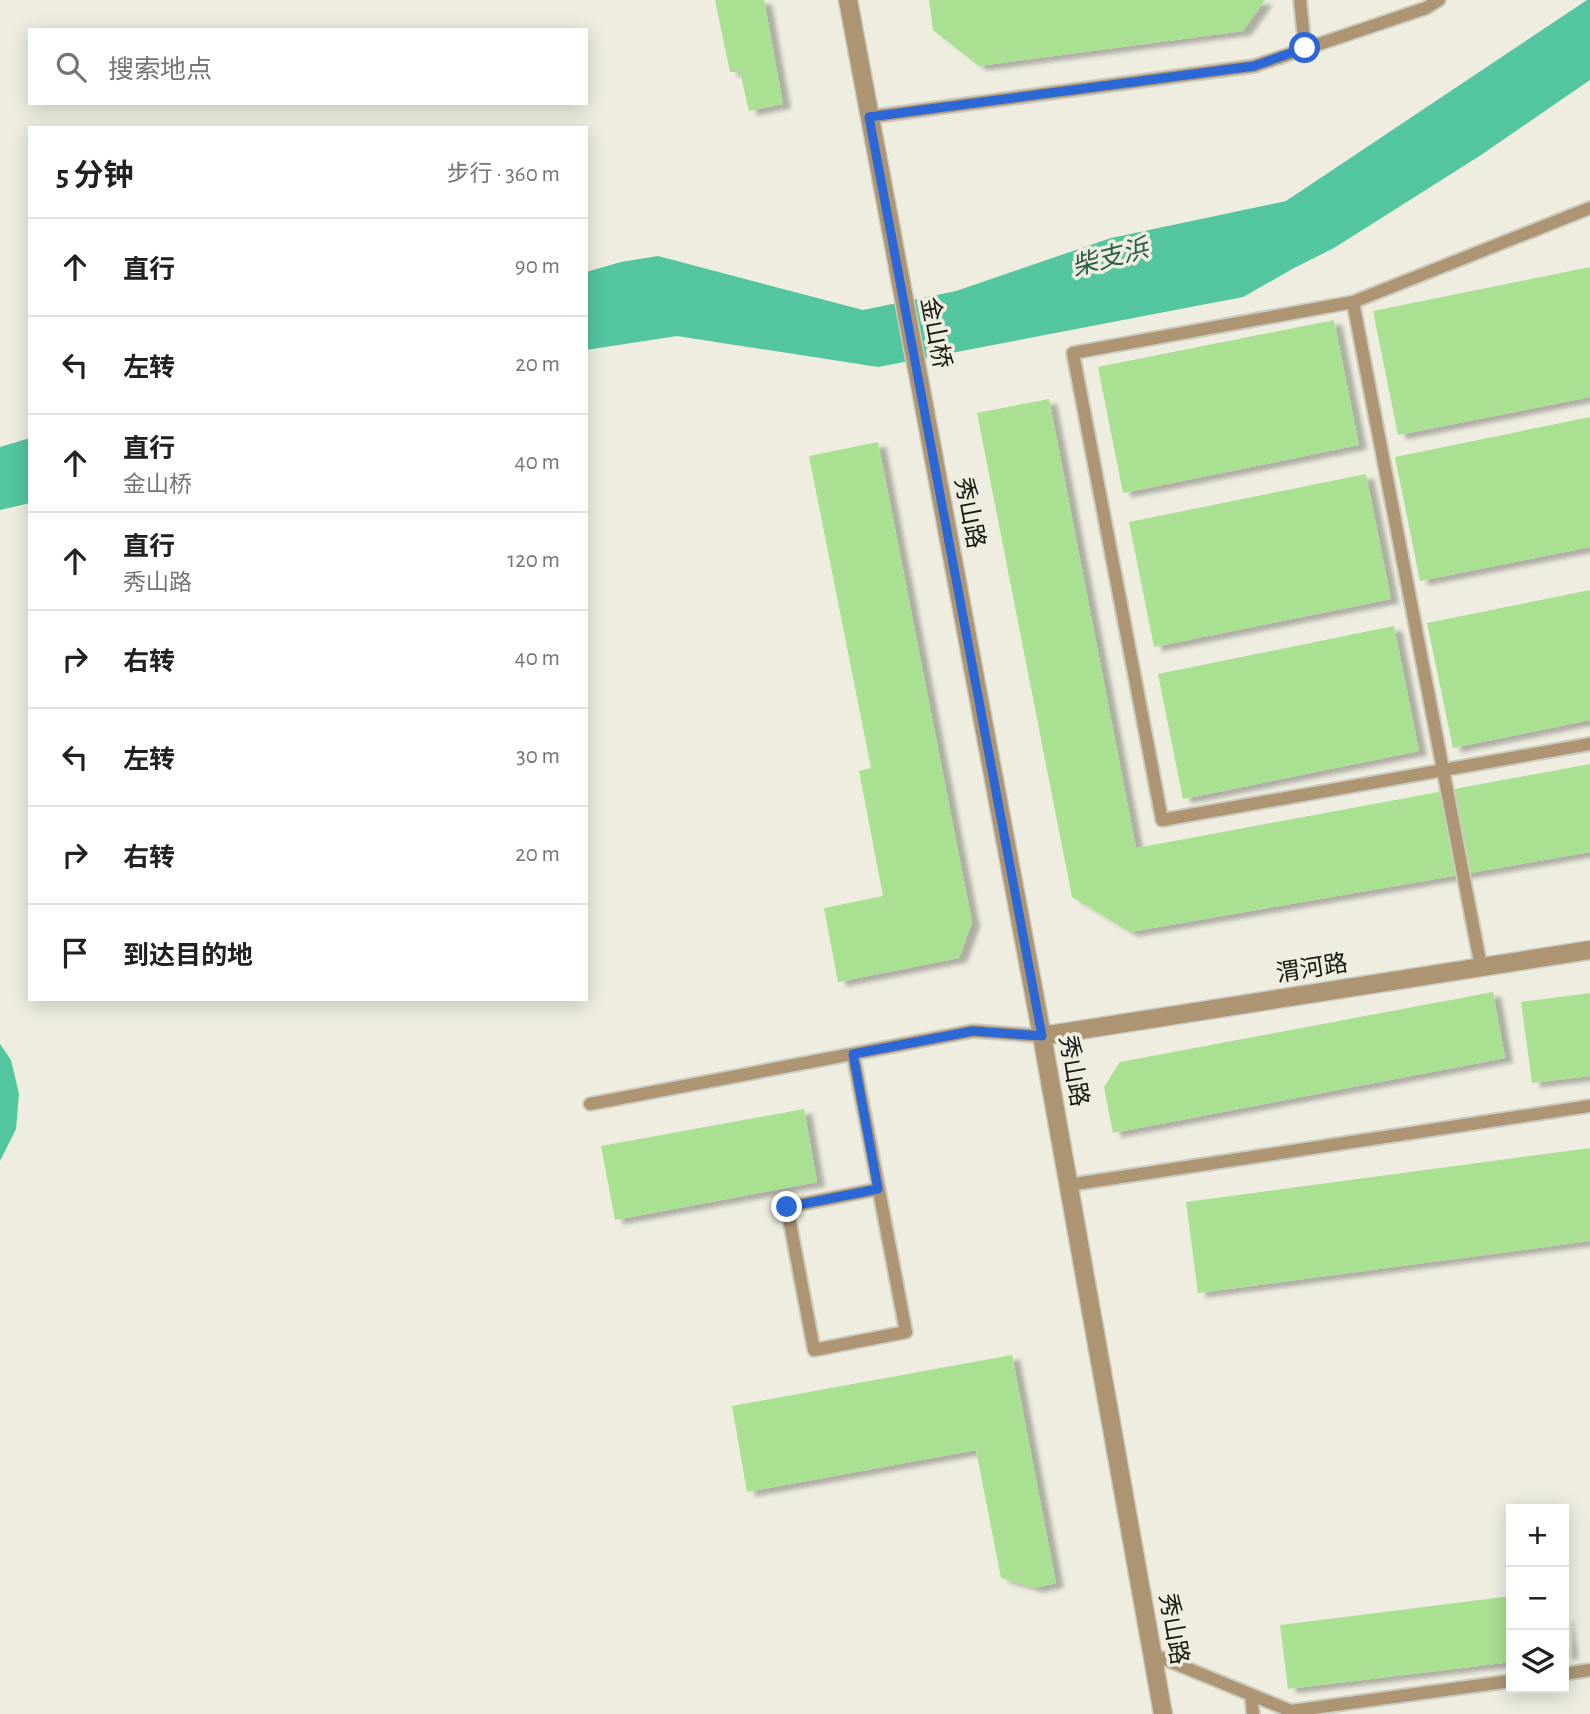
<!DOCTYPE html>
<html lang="zh">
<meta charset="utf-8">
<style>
:root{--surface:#fff;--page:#f2f2f2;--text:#202124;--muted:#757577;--line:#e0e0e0}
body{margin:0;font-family:"Alegreya Sans","Noto Sans SC",sans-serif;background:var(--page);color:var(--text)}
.controls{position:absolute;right:21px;bottom:21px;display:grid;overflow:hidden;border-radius:0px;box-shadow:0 4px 18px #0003}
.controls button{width:63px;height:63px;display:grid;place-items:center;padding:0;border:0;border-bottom:2px solid var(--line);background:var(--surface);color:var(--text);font:35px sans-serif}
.stop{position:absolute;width:21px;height:21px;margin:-16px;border:5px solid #2b68d5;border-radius:50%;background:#fff}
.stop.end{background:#2b68d5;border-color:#fff;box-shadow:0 2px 7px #0008}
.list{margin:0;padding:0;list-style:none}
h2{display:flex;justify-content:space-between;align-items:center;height:91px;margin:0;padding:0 28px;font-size:30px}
h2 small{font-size:23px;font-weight:400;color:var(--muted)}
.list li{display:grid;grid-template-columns:46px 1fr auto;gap:21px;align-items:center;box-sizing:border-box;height:98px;padding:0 28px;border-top:2px solid var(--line)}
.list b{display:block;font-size:26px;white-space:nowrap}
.list p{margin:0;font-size:23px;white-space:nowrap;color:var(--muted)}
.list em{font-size:23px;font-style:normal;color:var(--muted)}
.icon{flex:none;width:38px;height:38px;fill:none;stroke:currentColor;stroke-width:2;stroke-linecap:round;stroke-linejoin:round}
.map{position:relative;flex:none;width:1590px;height:1714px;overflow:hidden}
.search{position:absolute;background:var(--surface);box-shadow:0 4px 18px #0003;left:28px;top:28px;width:560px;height:77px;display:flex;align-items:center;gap:18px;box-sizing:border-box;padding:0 24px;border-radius:0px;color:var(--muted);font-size:26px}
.panel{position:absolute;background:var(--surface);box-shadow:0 4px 18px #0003;left:28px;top:126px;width:560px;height:875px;border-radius:0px}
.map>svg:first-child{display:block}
.water{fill:#53c69f}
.building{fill:#a9e091;filter:url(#shadow)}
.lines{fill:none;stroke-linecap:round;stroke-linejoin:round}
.lane-casing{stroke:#cccbbf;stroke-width:16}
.street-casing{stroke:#cccbbf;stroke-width:21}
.lane{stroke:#ad9574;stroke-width:12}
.street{stroke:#ad9574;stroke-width:18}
.route{stroke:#2b68d5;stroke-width:9}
.labels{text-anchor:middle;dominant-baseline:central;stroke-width:7;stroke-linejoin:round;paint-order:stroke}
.street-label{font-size:24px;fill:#191914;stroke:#eeede0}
.water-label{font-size:26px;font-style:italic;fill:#2d5d4b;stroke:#eeede0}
</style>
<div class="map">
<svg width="1590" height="1714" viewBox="0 0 1590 1714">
<defs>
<filter id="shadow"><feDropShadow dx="8" dy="4.5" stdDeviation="2" flood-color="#0004"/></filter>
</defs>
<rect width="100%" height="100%" fill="#eeede0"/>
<!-- water -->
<g class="water">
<polygon points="1587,0 1590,0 1590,80 1481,155 1334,248 1294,268 1243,297 878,367 677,336 586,350 586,272 621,262 658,256 863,310 956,291 1111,238 1286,201"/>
<polygon points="30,438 30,503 0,510 0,447"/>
<polygon points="0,1044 11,1060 19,1094 16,1129 0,1161"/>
</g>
<!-- building -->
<g class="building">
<polygon points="715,0 764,0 783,104 749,111 740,72 730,72"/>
<polygon points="929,0 1265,0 1243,31 979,66 933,30"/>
<polygon points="1590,267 1590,397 1398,435 1373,311"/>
<polygon points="1334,320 1359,445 1123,493 1098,367"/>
<polygon points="1049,399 1136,848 1590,764 1590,852 1130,932 1072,897 977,413"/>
<polygon points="1590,417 1590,547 1420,581 1395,457"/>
<polygon points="878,442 972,922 959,958 838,982 824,908 883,896 859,771 871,768 809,456"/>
<polygon points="1366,474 1391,599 1154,647 1129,522"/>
<polygon points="1590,590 1590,720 1453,748 1427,623"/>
<polygon points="1394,626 1419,751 1183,799 1158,674"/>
<polygon points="1493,992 1505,1058 1113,1133 1104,1087 1120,1062"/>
<polygon points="1590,993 1590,1076 1532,1083 1521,1002"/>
<polygon points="804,1109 817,1182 615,1220 601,1146"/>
<polygon points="1590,1148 1590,1241 1198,1293 1186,1202"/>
<polygon points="1012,1355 1056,1583 1035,1588 1001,1578 976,1450 747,1492 732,1406"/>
<polygon points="1511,1596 1511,1662 1288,1689 1280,1625"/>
<polygon points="1564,1616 1565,1616 1570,1654 1564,1655"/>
</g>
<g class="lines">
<defs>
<g id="lane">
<polyline points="1300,0 1305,48"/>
<polyline points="869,117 1254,66 1426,8 1439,0"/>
<polyline points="1590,208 1353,302 1073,353 1162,820 1590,744"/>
<polyline points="1353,302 1481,967"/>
<polyline points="853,1054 906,1332 814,1350 787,1207 878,1189"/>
<polyline points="590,1104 973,1031 1042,1036"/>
<polyline points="1068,1185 1590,1106"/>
<polyline points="1152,1654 1291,1711 1511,1681"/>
<polyline points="1564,1674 1590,1670"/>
<polyline points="1251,1695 1253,1714"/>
</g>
<g id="street">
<polyline points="848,0 1042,1036 1163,1714"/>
<polyline points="1042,1036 1590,950"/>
</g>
</defs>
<!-- lane casing -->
<use href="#lane" class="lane-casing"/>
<!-- street casing -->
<use href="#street" class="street-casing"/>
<!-- lane -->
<use href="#lane" class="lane"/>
<!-- street -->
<use href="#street" class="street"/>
</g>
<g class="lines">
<!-- route -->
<polyline class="route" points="787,1207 878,1189 853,1054 973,1031 1042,1036 869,117 1254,66 1305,48"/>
</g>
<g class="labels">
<!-- street labels -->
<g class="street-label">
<text transform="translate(935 333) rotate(79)">金山桥</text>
<text transform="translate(969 513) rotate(79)">秀山路</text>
<text transform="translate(1312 969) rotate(-9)">渭河路</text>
<text transform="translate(1073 1071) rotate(80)">秀山路</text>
<text transform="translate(1173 1629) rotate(80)">秀山路</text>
</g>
<!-- water labels -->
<g class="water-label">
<text transform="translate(1110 258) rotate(-15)">柴支浜</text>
</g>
</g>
</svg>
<div class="controls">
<button>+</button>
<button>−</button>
<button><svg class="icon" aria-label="layers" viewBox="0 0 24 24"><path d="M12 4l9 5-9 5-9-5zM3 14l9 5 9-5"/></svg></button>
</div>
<div class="stop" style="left:1305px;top:48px"></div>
<div class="stop end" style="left:787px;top:1207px"></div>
<div class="search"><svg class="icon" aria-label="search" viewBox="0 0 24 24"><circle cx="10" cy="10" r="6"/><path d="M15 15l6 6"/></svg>搜索地点</div>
<section class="panel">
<h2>5 分钟<small>步行 · 360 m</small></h2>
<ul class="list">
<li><svg class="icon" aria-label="ahead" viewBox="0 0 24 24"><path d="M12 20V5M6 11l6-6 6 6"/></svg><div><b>直行</b></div><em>90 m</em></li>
<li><svg class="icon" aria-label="left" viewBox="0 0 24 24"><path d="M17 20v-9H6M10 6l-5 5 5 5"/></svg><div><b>左转</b></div><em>20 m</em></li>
<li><svg class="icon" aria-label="ahead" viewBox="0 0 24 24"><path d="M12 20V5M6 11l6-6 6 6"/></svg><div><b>直行</b><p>金山桥</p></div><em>40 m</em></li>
<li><svg class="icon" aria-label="ahead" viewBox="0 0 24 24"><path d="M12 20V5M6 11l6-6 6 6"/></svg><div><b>直行</b><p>秀山路</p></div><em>120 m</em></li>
<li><svg class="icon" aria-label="right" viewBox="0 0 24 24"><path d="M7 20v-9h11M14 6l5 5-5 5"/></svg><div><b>右转</b></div><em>40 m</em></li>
<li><svg class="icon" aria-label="left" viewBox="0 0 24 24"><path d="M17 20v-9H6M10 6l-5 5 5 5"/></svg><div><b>左转</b></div><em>30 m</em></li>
<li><svg class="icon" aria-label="right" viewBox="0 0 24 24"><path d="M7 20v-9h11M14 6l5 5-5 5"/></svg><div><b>右转</b></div><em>20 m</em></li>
<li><svg class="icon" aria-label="arrive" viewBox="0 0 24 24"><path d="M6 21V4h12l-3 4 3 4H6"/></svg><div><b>到达目的地</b></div></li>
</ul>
</section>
</div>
